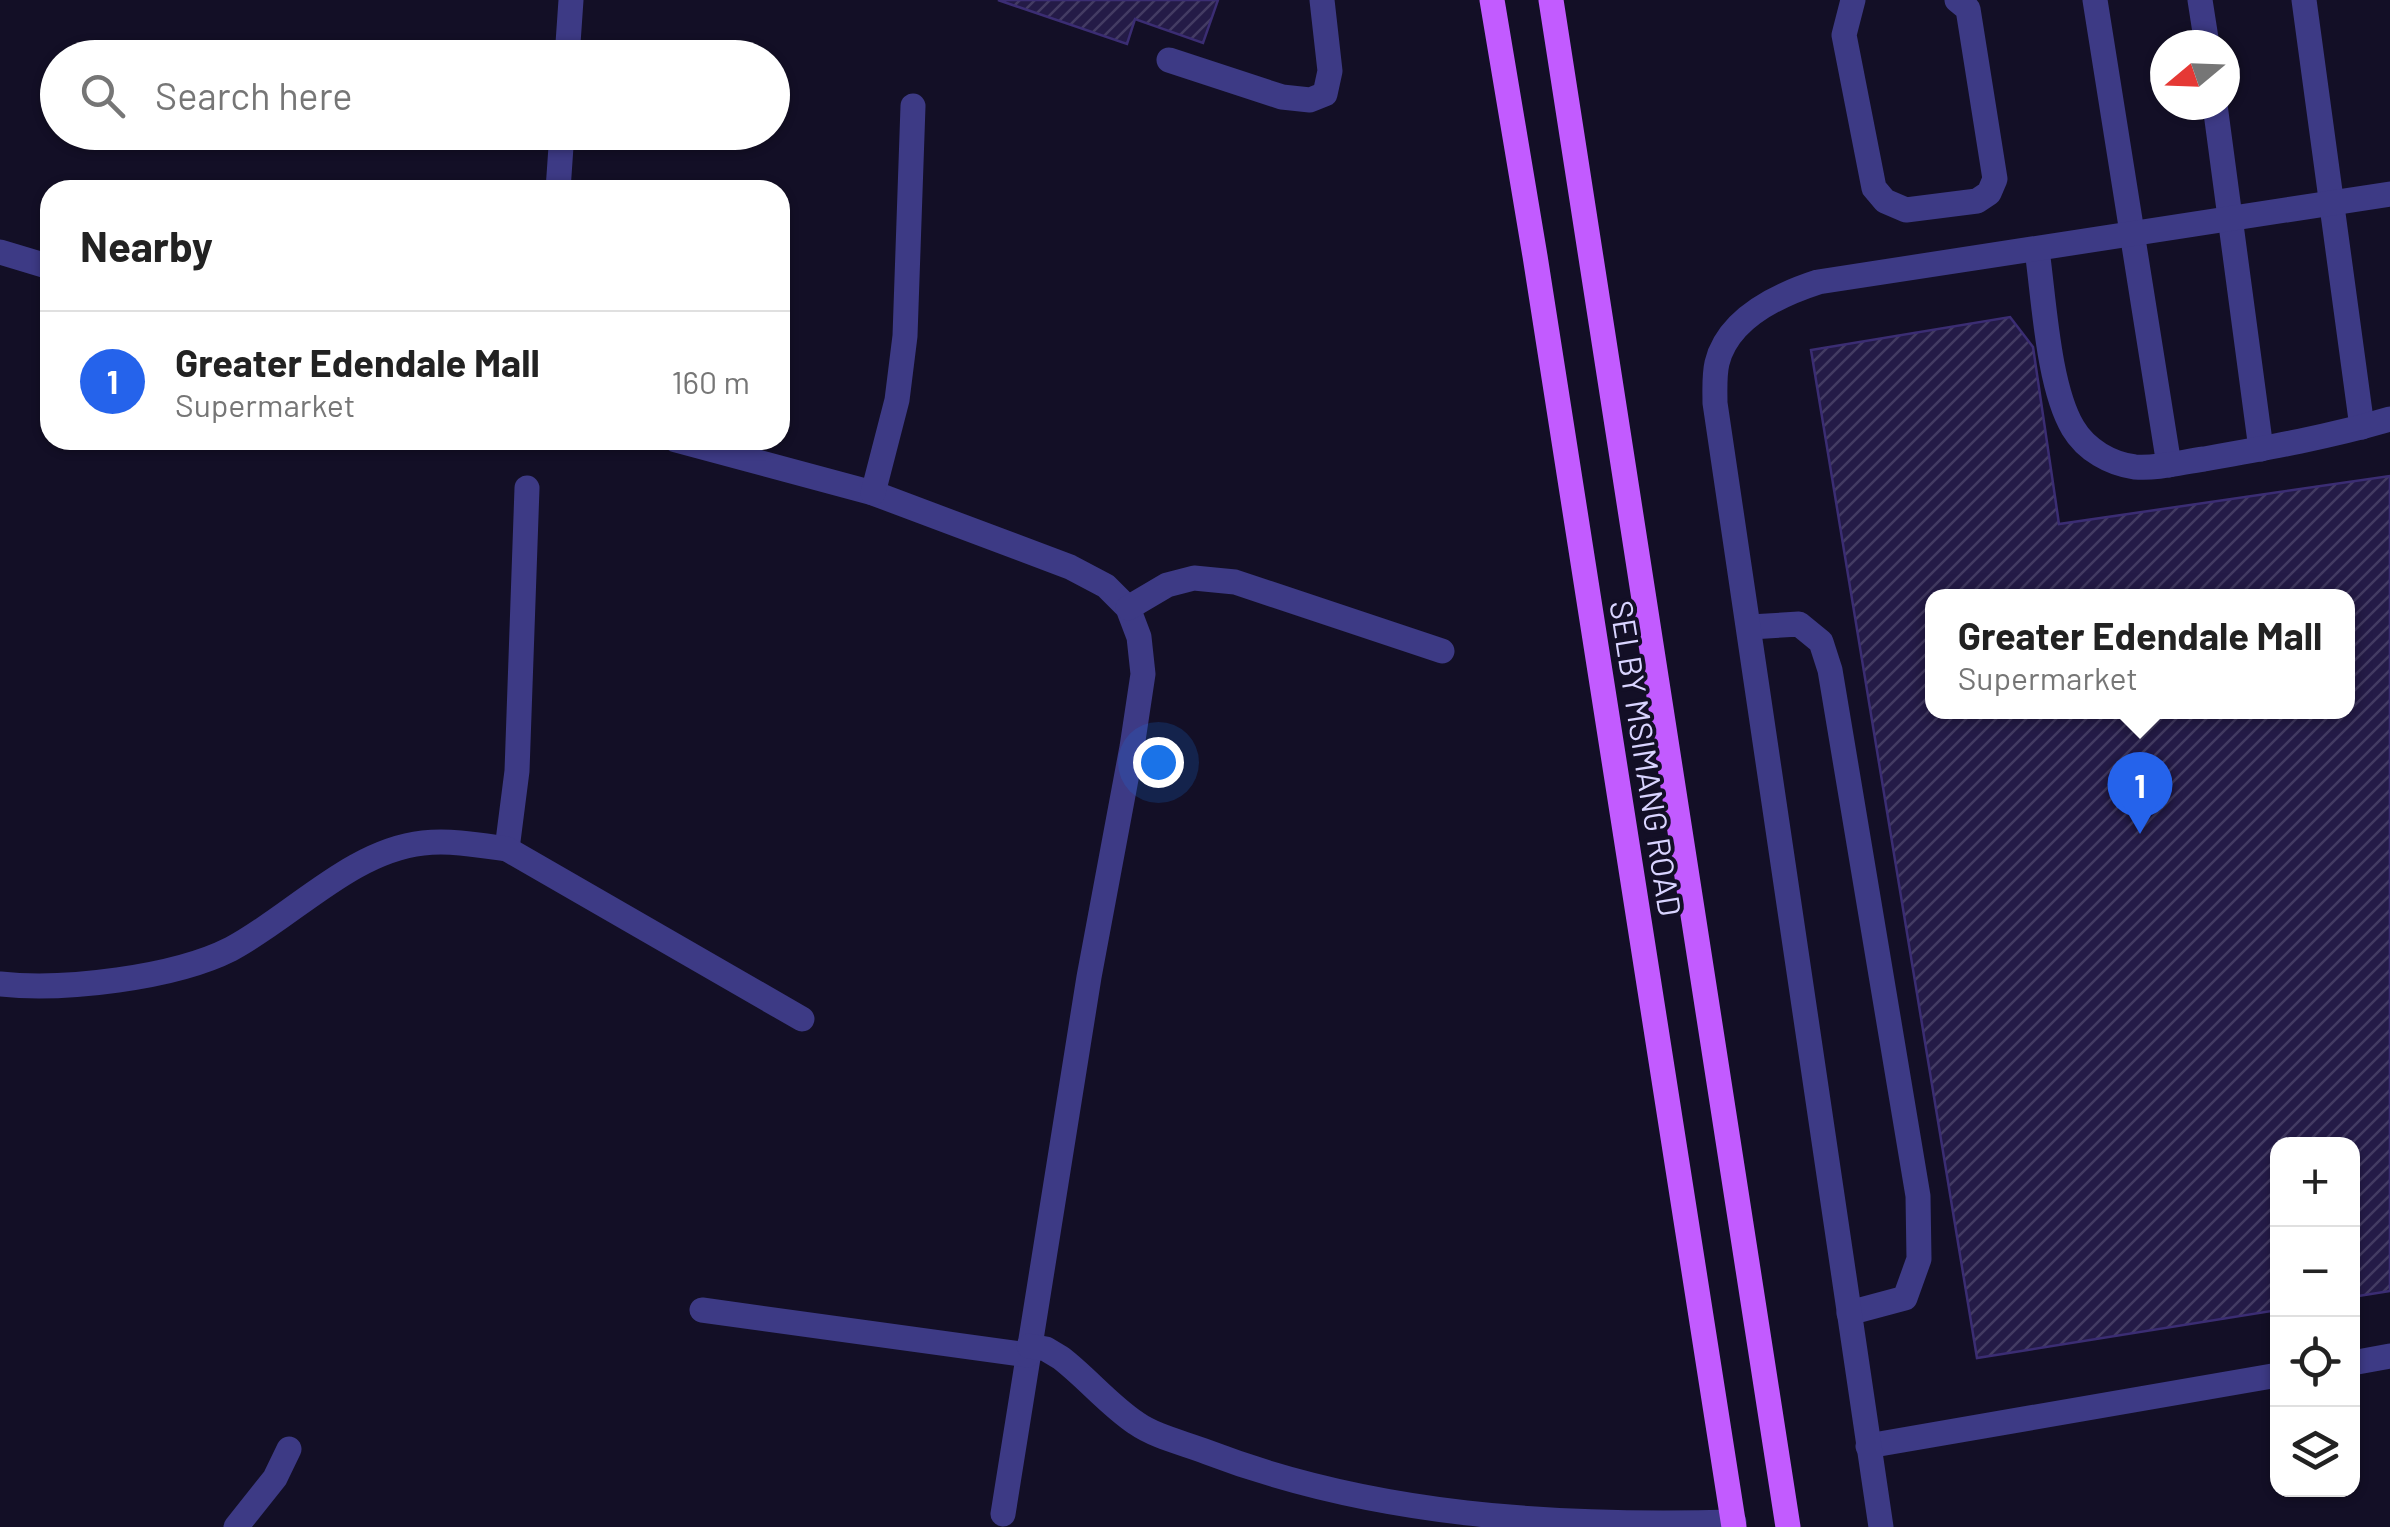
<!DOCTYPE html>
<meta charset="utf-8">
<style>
:root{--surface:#fff;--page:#f6f6f6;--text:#222;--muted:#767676;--line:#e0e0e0;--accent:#2563eb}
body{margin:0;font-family:Barlow,sans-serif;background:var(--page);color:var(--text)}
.controls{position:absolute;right:30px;bottom:30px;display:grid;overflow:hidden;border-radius:20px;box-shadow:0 2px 8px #0004}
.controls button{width:90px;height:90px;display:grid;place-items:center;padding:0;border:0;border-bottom:2px solid var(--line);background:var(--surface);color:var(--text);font:50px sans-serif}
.compass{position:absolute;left:2150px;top:30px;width:90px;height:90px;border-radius:50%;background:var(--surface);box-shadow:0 2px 8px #0004;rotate:251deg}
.you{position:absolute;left:1158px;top:762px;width:35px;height:35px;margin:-25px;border:8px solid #fff;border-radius:50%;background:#1a73e8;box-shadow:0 0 0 15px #1a73e833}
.badge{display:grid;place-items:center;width:65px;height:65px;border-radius:50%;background:var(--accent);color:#fff;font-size:32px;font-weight:700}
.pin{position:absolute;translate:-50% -82px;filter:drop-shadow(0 2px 5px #0008)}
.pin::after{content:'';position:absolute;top:52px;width:35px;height:30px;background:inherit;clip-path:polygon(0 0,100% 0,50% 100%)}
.popup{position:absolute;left:1925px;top:589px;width:430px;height:130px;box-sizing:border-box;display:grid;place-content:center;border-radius:20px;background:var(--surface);filter:drop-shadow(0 2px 8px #0005);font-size:32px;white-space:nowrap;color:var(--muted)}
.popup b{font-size:38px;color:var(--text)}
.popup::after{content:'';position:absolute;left:50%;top:100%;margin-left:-20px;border:20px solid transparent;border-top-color:var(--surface)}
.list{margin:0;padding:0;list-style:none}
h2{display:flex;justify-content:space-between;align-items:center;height:130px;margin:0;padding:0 40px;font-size:42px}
h2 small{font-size:32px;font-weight:400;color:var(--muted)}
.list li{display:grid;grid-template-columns:65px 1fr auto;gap:30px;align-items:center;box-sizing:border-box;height:140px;padding:0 40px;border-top:2px solid var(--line)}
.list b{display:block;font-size:38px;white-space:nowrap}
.list p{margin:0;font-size:32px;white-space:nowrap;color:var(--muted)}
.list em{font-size:32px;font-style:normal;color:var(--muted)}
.icon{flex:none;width:55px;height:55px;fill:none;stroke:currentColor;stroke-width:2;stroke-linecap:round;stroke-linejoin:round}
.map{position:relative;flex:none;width:2390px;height:1527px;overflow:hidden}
.search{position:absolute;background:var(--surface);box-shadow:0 2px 8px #0004;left:40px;top:40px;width:750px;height:110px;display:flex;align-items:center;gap:25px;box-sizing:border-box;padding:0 35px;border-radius:55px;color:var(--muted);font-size:38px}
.panel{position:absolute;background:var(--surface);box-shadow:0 2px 8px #0004;left:40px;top:180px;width:750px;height:270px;border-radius:30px}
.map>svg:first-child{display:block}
.building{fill:url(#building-hatch);stroke:#3b2d73;stroke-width:2.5;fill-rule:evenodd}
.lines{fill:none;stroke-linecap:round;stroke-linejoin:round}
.minor{stroke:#3d3a85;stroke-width:25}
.major{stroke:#c25bff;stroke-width:25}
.labels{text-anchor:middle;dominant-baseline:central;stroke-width:8;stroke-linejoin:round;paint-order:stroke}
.street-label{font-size:32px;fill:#d9d4ff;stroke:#130f26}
</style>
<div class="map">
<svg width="2390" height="1527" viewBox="0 0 2390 1527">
<defs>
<pattern id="building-hatch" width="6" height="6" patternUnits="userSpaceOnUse" patternTransform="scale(2.5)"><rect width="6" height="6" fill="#241b47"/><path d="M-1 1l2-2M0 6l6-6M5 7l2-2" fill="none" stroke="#433b63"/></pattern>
</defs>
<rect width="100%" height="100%" fill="#130f26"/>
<!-- building -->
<g class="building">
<polygon points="998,0 1218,0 1203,43 1135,19 1127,44"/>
<path d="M2010 317 2033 347 2059 524 2390 476V1291L2352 1297V1144H2278V1310L1977 1358 1811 350ZM1932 596H2348V712H1932Z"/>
</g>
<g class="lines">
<!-- minor -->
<g class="minor">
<polyline points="1853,0 1844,35 1874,188 1885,201 1906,210 1977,201 1989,193 1995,179 1968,9 1957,0"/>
<polyline points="2095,0 2169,465"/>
<polyline points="2200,0 2207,45"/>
<polyline points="2304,0 2362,427"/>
<polyline points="567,58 571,0"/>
<polyline points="1169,60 1282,97 1310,100 1325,94 1330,71 1322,0"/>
<polyline points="2215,105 2261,449"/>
<polyline points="558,190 562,132"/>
<path d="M2037 250C2044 299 2048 386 2073 428 2086 450 2111 464 2135 467 2157 469 2182 462 2204 459 2266 448 2329 437 2390 419"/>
<polyline points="0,252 50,267"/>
<polyline points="676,440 873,493 1070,567 1106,586 1128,608 1139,637 1143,674 1132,747 1089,977 1003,1514"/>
<polyline points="873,493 897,400 905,336 913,106"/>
<polyline points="1128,608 1167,585 1194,578 1235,582 1442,651"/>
<polyline points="1750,627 1799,624 1821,642 1830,670 1918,1196 1919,1259 1905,1298 1849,1313"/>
<polyline points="507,849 517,771 527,488"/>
<path d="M0 984C63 991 174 978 231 949 293 916 351 851 423 843 451 840 479 845 507 849L802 1019"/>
<polyline points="702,1310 1028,1355"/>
<path d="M1029 1346 1046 1349 1061 1358C1087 1378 1109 1405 1136 1423 1156 1437 1184 1443 1207 1452 1374 1516 1556 1527 1734 1522"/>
<polyline points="2352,1363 2390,1356"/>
<polyline points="1868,1446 2278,1375"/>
<polyline points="236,1527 275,1478 289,1449"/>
<path d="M1881 1527 1715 403C1715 390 1714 376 1717 363 1728 318 1778 295 1818 282L2390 194"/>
</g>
<!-- major -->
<g class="major">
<polyline points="1492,0 1535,256 1734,1527"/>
<polyline points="1551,0 1788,1527"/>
</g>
</g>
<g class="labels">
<!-- street labels -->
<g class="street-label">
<text transform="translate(1647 758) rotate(81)">SELBY MSIMANG ROAD</text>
</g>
</g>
</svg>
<div class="controls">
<button>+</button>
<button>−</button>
<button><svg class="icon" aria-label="locate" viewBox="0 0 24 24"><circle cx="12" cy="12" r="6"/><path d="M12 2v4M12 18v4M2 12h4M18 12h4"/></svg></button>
<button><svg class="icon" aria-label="layers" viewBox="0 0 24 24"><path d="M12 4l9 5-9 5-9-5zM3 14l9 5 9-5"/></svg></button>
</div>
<svg class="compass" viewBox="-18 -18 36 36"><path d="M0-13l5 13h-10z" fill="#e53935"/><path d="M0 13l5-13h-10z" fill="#767676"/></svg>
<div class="you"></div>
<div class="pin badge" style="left:2140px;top:834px">1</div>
<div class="popup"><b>Greater Edendale Mall</b>Supermarket</div>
<div class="search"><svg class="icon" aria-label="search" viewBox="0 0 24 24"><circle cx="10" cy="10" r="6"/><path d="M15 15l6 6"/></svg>Search here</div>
<section class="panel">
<h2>Nearby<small></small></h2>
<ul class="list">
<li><span class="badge">1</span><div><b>Greater Edendale Mall</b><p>Supermarket</p></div><em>160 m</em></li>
</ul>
</section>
</div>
